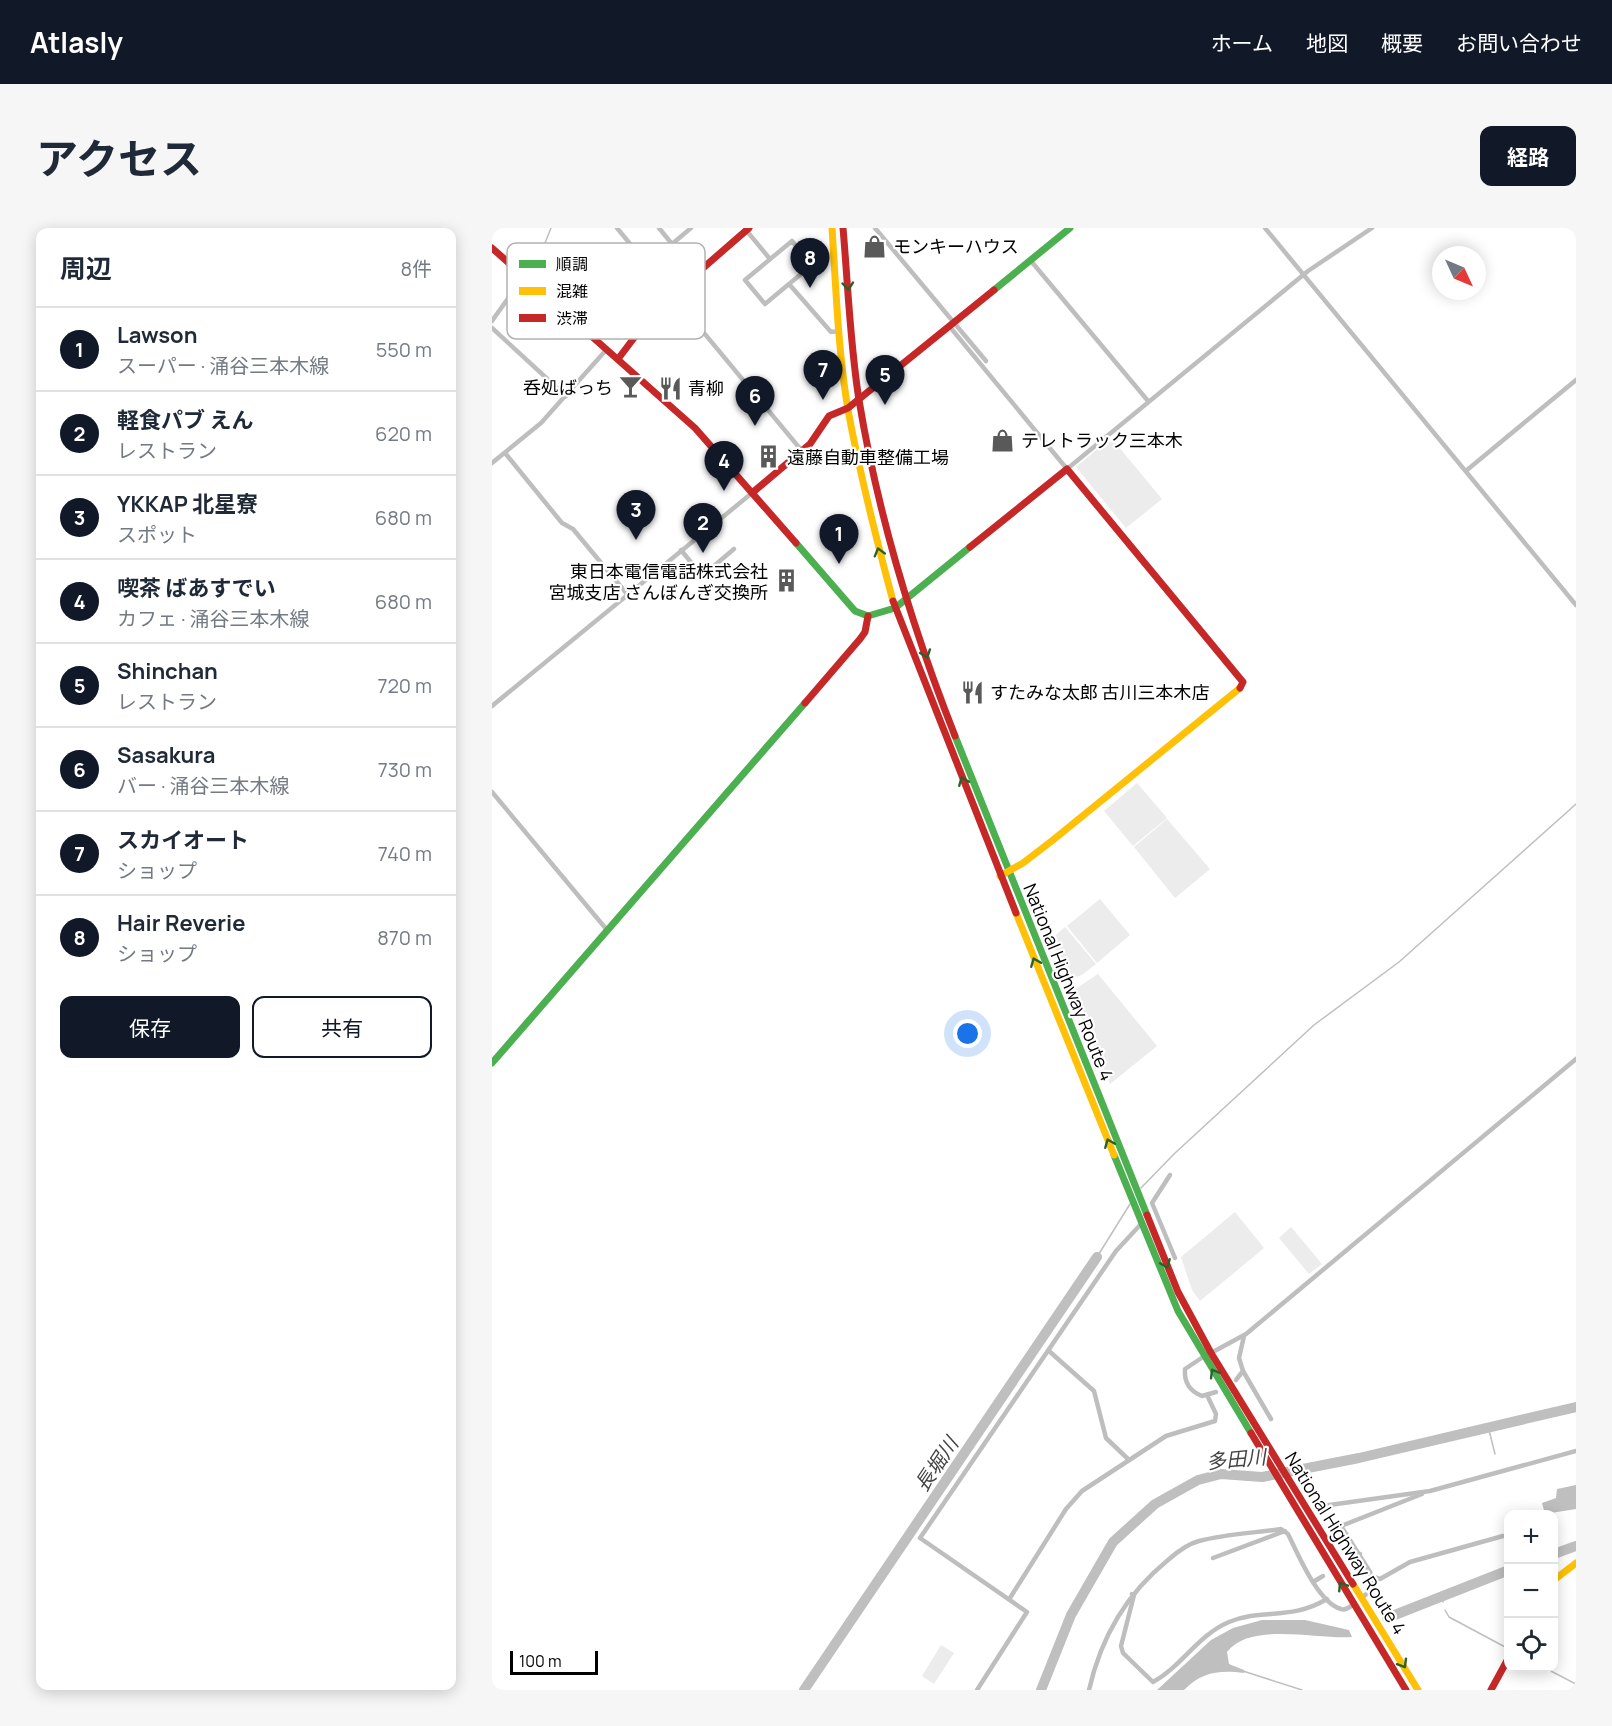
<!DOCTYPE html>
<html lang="ja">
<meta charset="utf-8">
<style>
:root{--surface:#fff;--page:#f6f6f7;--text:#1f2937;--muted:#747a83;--line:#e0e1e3;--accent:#111827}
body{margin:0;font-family:Manrope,"Noto Sans JP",sans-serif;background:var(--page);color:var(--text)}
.controls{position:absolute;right:18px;bottom:18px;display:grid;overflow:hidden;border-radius:12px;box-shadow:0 3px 15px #0003}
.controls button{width:54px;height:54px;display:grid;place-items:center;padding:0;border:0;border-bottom:2px solid var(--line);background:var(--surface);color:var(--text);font:30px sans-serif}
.compass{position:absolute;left:940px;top:18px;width:54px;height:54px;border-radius:50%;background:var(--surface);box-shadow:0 3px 15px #0003;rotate:134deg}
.scale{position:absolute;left:18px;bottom:15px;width:88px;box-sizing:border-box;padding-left:6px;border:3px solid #000;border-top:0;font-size:16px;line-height:21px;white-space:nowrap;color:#000;-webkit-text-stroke:4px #fff;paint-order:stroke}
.you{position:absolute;left:476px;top:806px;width:21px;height:21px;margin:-15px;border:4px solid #fff;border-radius:50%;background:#1a73e8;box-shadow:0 0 0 9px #1a73e833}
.badge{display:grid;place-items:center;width:39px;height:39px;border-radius:50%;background:var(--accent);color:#fff;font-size:20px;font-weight:700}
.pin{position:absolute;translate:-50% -50px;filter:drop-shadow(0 2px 3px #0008)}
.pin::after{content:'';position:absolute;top:32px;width:21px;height:18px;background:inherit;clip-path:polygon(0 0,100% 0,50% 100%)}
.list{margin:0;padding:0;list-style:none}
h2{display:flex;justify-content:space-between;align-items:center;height:78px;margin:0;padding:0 24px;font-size:26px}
h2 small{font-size:20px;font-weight:400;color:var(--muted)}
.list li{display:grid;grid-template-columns:39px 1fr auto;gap:18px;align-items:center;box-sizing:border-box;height:84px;padding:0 24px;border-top:2px solid var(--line)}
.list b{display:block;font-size:22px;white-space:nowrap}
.list p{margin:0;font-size:20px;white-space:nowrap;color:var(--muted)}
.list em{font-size:20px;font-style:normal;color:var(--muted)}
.actions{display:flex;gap:12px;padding:18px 24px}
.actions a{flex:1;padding:14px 0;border:2px solid var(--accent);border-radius:12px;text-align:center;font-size:21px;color:var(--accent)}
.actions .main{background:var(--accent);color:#fff}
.icon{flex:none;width:33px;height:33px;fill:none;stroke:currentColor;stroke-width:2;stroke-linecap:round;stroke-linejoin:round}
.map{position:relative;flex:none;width:1084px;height:1462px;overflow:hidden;border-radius:12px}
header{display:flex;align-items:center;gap:36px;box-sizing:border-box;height:84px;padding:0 30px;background:var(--accent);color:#fff}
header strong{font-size:28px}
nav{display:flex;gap:33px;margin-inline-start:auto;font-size:21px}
.intro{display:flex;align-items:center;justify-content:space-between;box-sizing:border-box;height:144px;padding:0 36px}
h1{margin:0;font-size:42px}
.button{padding:15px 27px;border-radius:12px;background:var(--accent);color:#fff;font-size:21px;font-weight:700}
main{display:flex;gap:36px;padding:0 36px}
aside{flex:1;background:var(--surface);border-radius:12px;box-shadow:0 3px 15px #0003}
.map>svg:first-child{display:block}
.green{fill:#ececec}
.water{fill:#bfbfbf}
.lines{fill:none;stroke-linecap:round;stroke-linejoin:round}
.stream{stroke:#bfbfbf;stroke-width:1.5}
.river{stroke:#bfbfbf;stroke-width:10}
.street{stroke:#bebebe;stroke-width:4.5}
.fast{stroke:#4caf50;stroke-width:7}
.slow{stroke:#ffc107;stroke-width:7}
.jam{stroke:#c62828;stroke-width:7}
.oneway{stroke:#2a602c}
.labels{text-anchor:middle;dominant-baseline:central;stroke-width:4.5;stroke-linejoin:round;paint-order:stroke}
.poi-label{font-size:18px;fill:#000;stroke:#fff;text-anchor:start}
.street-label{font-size:18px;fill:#000;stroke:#fff}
.water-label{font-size:20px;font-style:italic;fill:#444;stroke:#fff}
.key{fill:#fff;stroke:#b2b2b2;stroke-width:1.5}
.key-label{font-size:16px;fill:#000}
</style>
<header>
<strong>Atlasly</strong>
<nav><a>ホーム</a><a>地図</a><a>概要</a><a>お問い合わせ</a></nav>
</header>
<div class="intro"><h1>アクセス</h1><a class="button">経路</a></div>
<main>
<aside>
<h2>周辺<small>8件</small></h2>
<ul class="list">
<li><span class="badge">1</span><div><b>Lawson</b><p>スーパー · 涌谷三本木線</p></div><em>550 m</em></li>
<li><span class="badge">2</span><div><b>軽食パブ えん</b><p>レストラン</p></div><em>620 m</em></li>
<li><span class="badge">3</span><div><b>YKKAP 北星寮</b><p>スポット</p></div><em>680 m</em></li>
<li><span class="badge">4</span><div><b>喫茶 ばあすでい</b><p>カフェ · 涌谷三本木線</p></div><em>680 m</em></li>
<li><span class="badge">5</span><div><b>Shinchan</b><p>レストラン</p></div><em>720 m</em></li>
<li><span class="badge">6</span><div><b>Sasakura</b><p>バー · 涌谷三本木線</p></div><em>730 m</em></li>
<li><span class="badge">7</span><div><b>スカイオート</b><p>ショップ</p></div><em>740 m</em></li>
<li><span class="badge">8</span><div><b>Hair Reverie</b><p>ショップ</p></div><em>870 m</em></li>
</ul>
<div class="actions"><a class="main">保存</a><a>共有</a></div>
</aside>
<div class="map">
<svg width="1084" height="1462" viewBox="0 0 1084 1462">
<rect width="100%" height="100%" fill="#fff"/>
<!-- green -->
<g class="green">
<polygon points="616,212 618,214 621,212 670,271 634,300 584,239"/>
<polygon points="645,555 675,590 641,618 612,583"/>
<polygon points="675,591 718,641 683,670 642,619"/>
<polygon points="608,671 638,707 605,735 575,698"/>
<polygon points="573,699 604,736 590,747 575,752 559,711"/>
<polygon points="606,746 665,818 618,856 579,764"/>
<polygon points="743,984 772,1020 708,1073 700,1062 689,1029"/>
<polygon points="799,999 830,1036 817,1046 787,1010"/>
<polygon points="449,1417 462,1425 442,1456 430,1448"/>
</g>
<!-- water -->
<g class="water">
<polygon points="1084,1257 1084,1281 1053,1286 1050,1275 1064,1270 1065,1261"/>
<path d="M770 1392H813L857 1402 860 1409C828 1412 758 1393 735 1424L737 1436 752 1442V1445C727 1442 710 1444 692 1462H665L719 1412 741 1400Z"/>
</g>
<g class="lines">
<!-- stream -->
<g class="stream">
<polyline points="33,45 51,20 59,0"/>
<polyline points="649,960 682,926 822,797 907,734 1084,576"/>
<polyline points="605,1029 638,976"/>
<polyline points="996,1198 1003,1226"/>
<polyline points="948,1367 951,1374"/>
<polyline points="953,1382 957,1389 1015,1420"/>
<polyline points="1053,1440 1084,1456"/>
<polyline points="751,1443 810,1462"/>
</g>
<!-- river -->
<g class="river">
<polyline points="1062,1326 1084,1318"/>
<polyline points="895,1390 1017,1342"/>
<polyline points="312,1462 605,1029"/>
<polyline points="549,1462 579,1387 621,1314 663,1276 706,1252 729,1246 770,1249 867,1230 1084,1179"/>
</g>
<!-- street -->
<g class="street">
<polyline points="125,0 310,223"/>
<polyline points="167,0 180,16"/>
<polyline points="383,0 494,133"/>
<polyline points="773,0 1084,377"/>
<polyline points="254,2 278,31"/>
<polyline points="539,33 656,173"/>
<polyline points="155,37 199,0"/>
<polyline points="297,56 273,76 253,52 300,13 320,37 297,56 339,104 347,103"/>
<polyline points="0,93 32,48"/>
<polyline points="458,99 575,241 816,43 880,0"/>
<polyline points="0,100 74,168"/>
<polyline points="13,225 70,295 81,301 135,366"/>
<polyline points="0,235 49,195 115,121"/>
<polyline points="975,242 1084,152"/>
<polyline points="189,322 210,348 242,321"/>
<polyline points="0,478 260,265"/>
<polyline points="0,564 115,702"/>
<polyline points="678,947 660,975 683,1030"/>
<polyline points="557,1123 602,1163 614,1210 636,1231"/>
<polyline points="719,1125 754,1106 1084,831"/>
<path d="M711 1129 693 1141C692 1154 697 1163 710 1168L724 1164"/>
<polyline points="751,1143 779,1191"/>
<polyline points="744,1152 751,1143 747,1130 752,1108"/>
<polyline points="823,1279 938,1263 1084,1223"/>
<polyline points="721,1330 793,1303"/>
<polyline points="860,1331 868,1326"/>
<polyline points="879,1348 888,1351 918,1334 1011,1308"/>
<polyline points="821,1354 831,1348"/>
<path d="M640 1366 642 1367 629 1418 631 1425 661 1454C689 1439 706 1407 737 1394 771 1380 798 1393 835 1371"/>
<polyline points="871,1369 881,1360 878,1344 849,1298 930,1266"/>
<polyline points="518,1370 574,1281 590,1263 674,1208 723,1193 724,1186 715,1167"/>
<polyline points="485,1462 535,1384 428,1310 624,1023 649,996"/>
<path d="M597 1462C609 1409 634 1366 676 1332 685 1324 695 1316 707 1313 733 1306 762 1305 789 1301L796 1306C806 1326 826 1375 849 1381 853 1383 858 1379 862 1376"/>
</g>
<!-- fast -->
<g class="fast">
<polyline points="502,62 578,0"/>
<polyline points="304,315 363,383 376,388 403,380 478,319"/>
<polyline points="463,508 655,987"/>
<polyline points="0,835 313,475"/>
<polyline points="622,927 686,1083 759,1205"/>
</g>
<!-- slow -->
<g class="slow">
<path d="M340 0C344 60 346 122 356 182 368 247 384 310 401 373"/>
<polyline points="508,648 531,635 561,612 748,460"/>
<polyline points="524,685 622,927"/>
<polyline points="1062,1352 1084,1335"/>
<polyline points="861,1356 926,1462"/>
</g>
<!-- jam -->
<g class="jam">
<path d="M351 0C356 57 358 116 367 172 386 287 420 399 463 508"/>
<polyline points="0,20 203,200 304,315"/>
<polyline points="126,131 164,81 257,0"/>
<polyline points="260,265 318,216 337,188 356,180 502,62"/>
<polyline points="478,319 575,241 751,454 748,460"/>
<polyline points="401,373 524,685"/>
<polyline points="313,475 368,411 373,404 376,388"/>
<polyline points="655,987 686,1064 719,1125 861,1356"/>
<polyline points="759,1205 914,1462"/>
<polyline points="999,1462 1017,1429"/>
</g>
</g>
<!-- one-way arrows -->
<defs><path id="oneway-chevron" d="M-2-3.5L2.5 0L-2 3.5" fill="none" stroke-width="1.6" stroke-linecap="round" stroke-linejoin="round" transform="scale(1.5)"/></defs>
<g class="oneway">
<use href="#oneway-chevron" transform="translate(356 58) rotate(85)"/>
<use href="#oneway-chevron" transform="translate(387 324) rotate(-106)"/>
<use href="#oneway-chevron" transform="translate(434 426) rotate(70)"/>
<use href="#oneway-chevron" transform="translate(471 553) rotate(-112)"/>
<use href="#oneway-chevron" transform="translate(543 734) rotate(-112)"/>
<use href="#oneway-chevron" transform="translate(617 915) rotate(-112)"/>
<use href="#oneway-chevron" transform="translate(674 1036) rotate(67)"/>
<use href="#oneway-chevron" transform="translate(722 1145) rotate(-121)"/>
<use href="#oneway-chevron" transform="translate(850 1358) rotate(-123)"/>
<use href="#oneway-chevron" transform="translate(911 1436) rotate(59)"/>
</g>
<!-- icons -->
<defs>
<symbol id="shop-bare" viewBox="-9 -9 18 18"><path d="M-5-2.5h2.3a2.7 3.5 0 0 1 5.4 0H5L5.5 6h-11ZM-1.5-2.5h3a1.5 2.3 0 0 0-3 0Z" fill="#595959" stroke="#fff" stroke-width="2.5" paint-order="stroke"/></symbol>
<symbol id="bar-bare" viewBox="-9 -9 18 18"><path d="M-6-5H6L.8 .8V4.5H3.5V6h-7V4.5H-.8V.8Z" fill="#595959" stroke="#fff" stroke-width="2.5" paint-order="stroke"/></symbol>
<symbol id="restaurant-bare" viewBox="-9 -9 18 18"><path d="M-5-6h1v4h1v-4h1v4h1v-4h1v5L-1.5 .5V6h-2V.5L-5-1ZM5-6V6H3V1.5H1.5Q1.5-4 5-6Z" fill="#595959" stroke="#fff" stroke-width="2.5" paint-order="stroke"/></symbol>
<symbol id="building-bare" viewBox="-9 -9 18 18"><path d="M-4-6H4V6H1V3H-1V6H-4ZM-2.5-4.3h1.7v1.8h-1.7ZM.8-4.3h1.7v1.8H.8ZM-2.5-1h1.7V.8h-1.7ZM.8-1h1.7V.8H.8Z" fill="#595959" stroke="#fff" stroke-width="2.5" paint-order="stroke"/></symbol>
</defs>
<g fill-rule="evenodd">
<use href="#shop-bare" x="366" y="2" width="33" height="33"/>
<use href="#bar-bare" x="122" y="142" width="33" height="33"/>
<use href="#restaurant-bare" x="162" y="144" width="33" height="33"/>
<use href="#shop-bare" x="494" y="196" width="33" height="33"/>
<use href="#building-bare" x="260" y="212" width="33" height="33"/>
<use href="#building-bare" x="278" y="336" width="33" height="33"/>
<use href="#restaurant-bare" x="464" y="448" width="33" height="33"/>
</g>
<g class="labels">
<!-- poi labels -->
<g class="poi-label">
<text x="401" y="18">モンキーハウス</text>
<text x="121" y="159" text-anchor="end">呑処ばっち</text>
<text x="196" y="160">青柳</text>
<text x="529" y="212">テレトラック三本木</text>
<text x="295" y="229">遠藤自動車整備工場</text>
<text x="276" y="343" text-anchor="end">東日本電信電話株式会社<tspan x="276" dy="21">宮城支店 さんぼんぎ交換所</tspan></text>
<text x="498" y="464">すたみな太郎 古川三本木店</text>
</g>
<!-- street labels -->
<g class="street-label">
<text transform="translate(577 754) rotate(68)">National Highway Route 4</text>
<text transform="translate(854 1315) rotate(58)">National Highway Route 4</text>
</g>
<!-- water labels -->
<g class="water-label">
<text transform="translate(744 1231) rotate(-5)">多田川</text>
<text transform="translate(444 1236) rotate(-56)">長堀川</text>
</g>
</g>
<!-- legend -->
<rect x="15" y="15" width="198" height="96" rx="9" class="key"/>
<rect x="27" y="32" width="27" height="8" fill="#4caf50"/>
<rect x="27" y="59" width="27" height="8" fill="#ffc107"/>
<rect x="27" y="86" width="27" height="8" fill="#c62828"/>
<g class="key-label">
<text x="64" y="42">順調</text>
<text x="64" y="69">混雑</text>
<text x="64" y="96">渋滞</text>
</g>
</svg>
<div class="controls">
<button>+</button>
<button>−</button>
<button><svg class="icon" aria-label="locate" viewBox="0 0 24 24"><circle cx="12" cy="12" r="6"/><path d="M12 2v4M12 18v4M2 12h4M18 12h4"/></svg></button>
</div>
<svg class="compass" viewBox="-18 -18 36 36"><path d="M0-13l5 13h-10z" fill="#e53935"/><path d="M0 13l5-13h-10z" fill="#747a83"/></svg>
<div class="scale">100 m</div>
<div class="you"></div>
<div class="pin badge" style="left:347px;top:336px">1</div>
<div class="pin badge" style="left:211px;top:325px">2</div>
<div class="pin badge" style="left:144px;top:312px">3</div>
<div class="pin badge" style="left:232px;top:263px">4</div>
<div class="pin badge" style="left:393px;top:177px">5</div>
<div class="pin badge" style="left:263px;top:198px">6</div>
<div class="pin badge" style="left:331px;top:172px">7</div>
<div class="pin badge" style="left:318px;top:60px">8</div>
</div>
</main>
